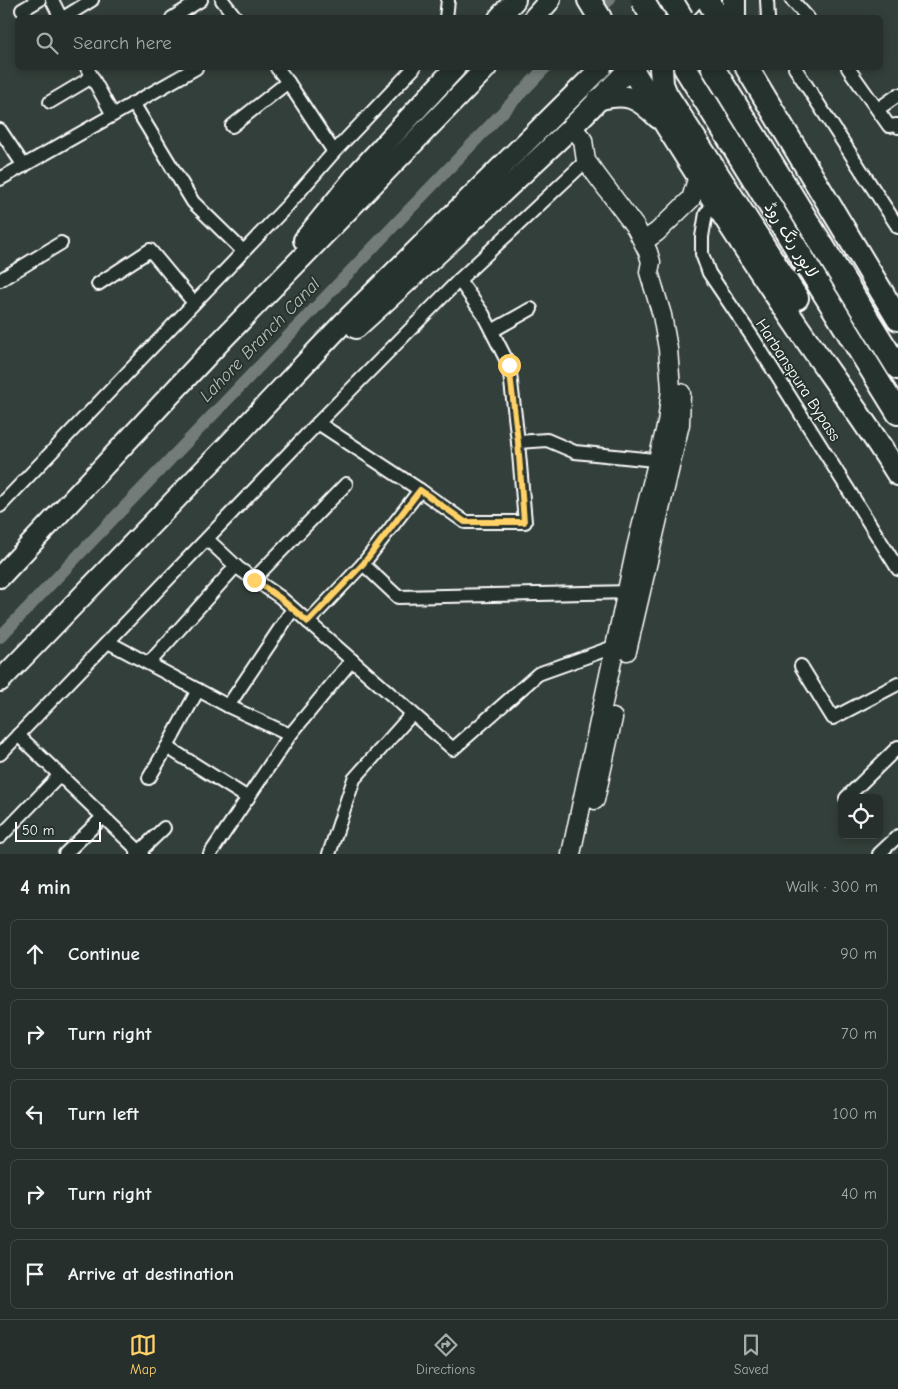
<!DOCTYPE html>
<meta charset="utf-8">
<style>
:root{--surface:#262f2c;--page:#2e3734;--text:#f1f3f6;--muted:#a4a9a9;--line:#424a48;--accent:#ffd166}
body{margin:0;font-family:"Comic Neue","Playpen Sans Arabic",sans-serif;background:var(--page);color:var(--text)}
.controls{position:absolute;right:15px;bottom:15px;display:grid;overflow:hidden;border-radius:8px;box-shadow:0 2px 8px #0003}
.controls button{width:45px;height:45px;display:grid;place-items:center;padding:0;border:0;border-bottom:1px solid var(--line);background:var(--surface);color:var(--text);font:25px sans-serif}
.scale{position:absolute;left:15px;bottom:12px;width:86px;box-sizing:border-box;padding-left:5px;border:2px solid #fff;border-top:0;font-size:14px;line-height:18px;white-space:nowrap;color:#fff;-webkit-text-stroke:4px #26332d;paint-order:stroke}
.stop{position:absolute;width:15px;height:15px;margin:-11px;border:4px solid #ffd166;border-radius:50%;background:#fff}
.stop.end{background:#ffd166;border-color:#fff;box-shadow:0 1px 5px #0008}
.list{margin:0;padding:0;list-style:none}
h2{display:flex;justify-content:space-between;align-items:center;height:65px;margin:0;padding:0 20px;font-size:21px}
h2 small{font-size:16px;font-weight:400;color:var(--muted)}
.list li{display:grid;grid-template-columns:32px 1fr auto;gap:15px;align-items:center;box-sizing:border-box;height:70px;margin:0 10px 10px;padding:0 10px;border:1px solid var(--line);border-radius:8px}
.list b{display:block;font-size:19px;white-space:nowrap}
.list em{font-size:16px;font-style:normal;color:var(--muted)}
.icon{flex:none;width:28px;height:28px;fill:none;stroke:currentColor;stroke-width:2;stroke-linecap:round;stroke-linejoin:round}
.map{position:relative;flex:none;width:898px;height:854px;overflow:hidden}
.search{position:absolute;background:var(--surface);box-shadow:0 2px 8px #0003;left:15px;right:15px;top:15px;height:55px;display:flex;align-items:center;gap:12px;box-sizing:border-box;padding:0 18px;border-radius:8px;color:var(--muted);font-size:19px}
.sheet{height:465px;background:var(--surface)}
nav{display:flex;justify-content:space-around;align-items:center;box-sizing:border-box;height:70px;border-top:1px solid var(--line);background:var(--surface);font-size:14px;color:var(--muted)}
nav a{display:grid;justify-items:center;gap:2px}
nav .on{color:var(--accent)}
.map>svg:first-child{display:block}
.lines{fill:none;stroke-linecap:round;stroke-linejoin:round}
.canal{stroke:#737b78;stroke-width:12}
.minor-casing{stroke:#fff;stroke-width:16}
.secondary-casing{stroke:#fff;stroke-width:21}
.trunk-casing{stroke:#fff;stroke-width:24}
.motorway-casing{stroke:#fff;stroke-width:26}
.minor{stroke:#26332d;stroke-width:12}
.secondary{stroke:#26332d;stroke-width:18}
.trunk{stroke:#26332d;stroke-width:20}
.motorway{stroke:#26332d;stroke-width:22}
.motorway-bridge-casing{stroke:#fff;stroke-width:26;stroke-linecap:butt}
.motorway-bridge{stroke:#26332d;stroke-width:22}
.route{stroke:#ffd166;stroke-width:6}
.labels{text-anchor:middle;dominant-baseline:central;stroke-width:4;stroke-linejoin:round;paint-order:stroke}
.street-label{font-size:16px;fill:#fff;stroke:#26332d}
.water-label{font-size:18px;font-style:italic;fill:#b9bdbc;stroke:#26332d}
</style>
<div class="map">
<svg width="898" height="854" viewBox="0 0 898 854">
<rect width="100%" height="100%" fill="#333f3a"/>
<filter id="ink" filterUnits="userSpaceOnUse"><feTurbulence type="fractalNoise" baseFrequency=".02" numOctaves="2"/><feDisplacementMap in="SourceGraphic" scale="10" xChannelSelector="R" yChannelSelector="G"/><feConvolveMatrix kernelMatrix="1 2 1 2 8 2 1 2 1" color-interpolation-filters="sRGB"/></filter>
<g filter="url(#ink)">
<g class="lines">
<!-- canal -->
<g class="canal">
<polyline points="594,16 609,0"/>
<polyline points="0,637 545,68"/>
</g>
<defs>
<g id="minor">
<polyline points="52,0 61,18"/>
<polyline points="222,0 236,18"/>
<polyline points="767,0 768,18"/>
<polyline points="792,0 808,18"/>
<polyline points="22,10 39,0"/>
<polyline points="63,18 92,0"/>
<polyline points="172,18 201,0"/>
<polyline points="446,18 448,0"/>
<polyline points="87,68 113,115"/>
<polyline points="277,68 288,82 334,152"/>
<polyline points="795,68 898,227"/>
<polyline points="848,68 889,126 897,125 898,127"/>
<polyline points="50,102 92,77"/>
<polyline points="133,103 193,202 243,251"/>
<polyline points="878,109 898,95"/>
<polyline points="232,126 288,82"/>
<polyline points="0,130 24,166"/>
<polyline points="0,179 196,68"/>
<polyline points="716,204 706,213 702,237 702,254 709,273 753,338 898,569"/>
<polyline points="0,280 61,243"/>
<polyline points="459,280 483,314 509,365 518,442"/>
<polyline points="98,284 150,250 194,303"/>
<polyline points="492,331 531,309"/>
<polyline points="318,423 420,490"/>
<polyline points="0,506 287,206 334,152 414,68"/>
<polyline points="207,539 238,568 280,597 453,749 538,674 619,645"/>
<polyline points="363,564 420,490 465,522 525,522 518,442 547,440 575,452 664,461"/>
<polyline points="254,579 346,484"/>
<polyline points="308,622 363,564 398,597 633,592"/>
<polyline points="108,642 228,706 290,735"/>
<polyline points="149,663 236,566"/>
<polyline points="801,666 833,718 898,684"/>
<polyline points="228,706 293,609"/>
<polyline points="18,735 142,854"/>
<polyline points="167,747 248,798"/>
<polyline points="0,754 318,423 459,280 586,161"/>
<polyline points="149,778 167,747 198,690"/>
<polyline points="846,798 898,747"/>
<polyline points="0,837 60,775"/>
<polyline points="65,854 103,817"/>
<polyline points="137,854 164,828"/>
<polyline points="210,854 290,735 352,660"/>
<polyline points="329,854 354,779 412,714"/>
<polyline points="879,854 898,836"/>
</g>
<g id="secondary">
<polyline points="644,241 657,232 691,199 698,176"/>
<polyline points="627,651 680,424 681,393"/>
<polyline points="595,800 613,718"/>
<polyline points="571,854 636,548 667,423 671,389 668,349 662,315 649,272 651,262 648,252 636,228 586,161 583,140 572,127"/>
</g>
<g id="trunk">
<polyline points="499,18 515,0"/>
<polyline points="534,18 550,0"/>
<polyline points="676,18 693,0"/>
<path d="M597 100C627 92 637 97 658 118"/>
<polyline points="304,240 360,171 455,68"/>
<polyline points="356,328 448,244 572,127 630,68"/>
<polyline points="0,577 218,344 486,68"/>
<polyline points="0,681 231,442 345,321 601,68"/>
</g>
<g id="motorway">
<polyline points="589,0 600,18"/>
<polyline points="708,0 718,18"/>
<polyline points="734,18 734,0"/>
<path d="M631 68C685 156 741 244 799 329 832 377 867 424 898 474"/>
<polyline points="661,68 662,84 666,94 797,298"/>
<polyline points="685,68 898,413"/>
<polyline points="713,68 898,368"/>
<polyline points="747,68 898,319"/>
</g>
</defs>
<!-- minor casing -->
<use href="#minor" class="minor-casing"/>
<!-- secondary casing -->
<use href="#secondary" class="secondary-casing"/>
<!-- trunk casing -->
<use href="#trunk" class="trunk-casing"/>
<!-- motorway casing -->
<use href="#motorway" class="motorway-casing"/>
<!-- minor -->
<use href="#minor" class="minor"/>
<!-- secondary -->
<use href="#secondary" class="secondary"/>
<!-- trunk -->
<use href="#trunk" class="trunk"/>
<!-- motorway -->
<use href="#motorway" class="motorway"/>
<defs>
<g id="motorway-bridge">
<polyline points="642,0 653,18"/>
<polyline points="671,0 682,18"/>
</g>
</defs>
<!-- motorway-bridge casing -->
<use href="#motorway-bridge" class="motorway-bridge-casing"/>
<!-- motorway-bridge -->
<use href="#motorway-bridge" class="motorway-bridge"/>
</g>
</g>
<g class="lines" filter="url(#ink)">
<!-- route -->
<polyline class="route" points="254,580 280,598 308,622 363,564 420,490 465,522 524,522 518,442 509,365"/>
</g>
<g class="labels">
<!-- street labels -->
<g class="street-label">
<text transform="translate(791 240) rotate(58)">لاہور رنگ روڈ</text>
<text transform="translate(798 380) rotate(57)">Harbanspura Bypass</text>
</g>
<!-- water labels -->
<g class="water-label">
<text transform="translate(260 340) rotate(-46)">Lahore Branch Canal</text>
</g>
</g>
</svg>
<div class="controls">
<button><svg class="icon" aria-label="locate" viewBox="0 0 24 24"><circle cx="12" cy="12" r="6"/><path d="M12 2v4M12 18v4M2 12h4M18 12h4"/></svg></button>
</div>
<div class="scale">50 m</div>
<div class="stop" style="left:509px;top:365px"></div>
<div class="stop end" style="left:254px;top:580px"></div>
<div class="search"><svg class="icon" aria-label="search" viewBox="0 0 24 24"><circle cx="10" cy="10" r="6"/><path d="M15 15l6 6"/></svg>Search here</div>
</div>
<section class="sheet">
<h2>4 min<small>Walk · 300 m</small></h2>
<ul class="list">
<li><svg class="icon" aria-label="ahead" viewBox="0 0 24 24"><path d="M12 20V5M6 11l6-6 6 6"/></svg><div><b>Continue</b></div><em>90 m</em></li>
<li><svg class="icon" aria-label="right" viewBox="0 0 24 24"><path d="M7 20v-9h11M14 6l5 5-5 5"/></svg><div><b>Turn right</b></div><em>70 m</em></li>
<li><svg class="icon" aria-label="left" viewBox="0 0 24 24"><path d="M17 20v-9H6M10 6l-5 5 5 5"/></svg><div><b>Turn left</b></div><em>100 m</em></li>
<li><svg class="icon" aria-label="right" viewBox="0 0 24 24"><path d="M7 20v-9h11M14 6l5 5-5 5"/></svg><div><b>Turn right</b></div><em>40 m</em></li>
<li><svg class="icon" aria-label="arrive" viewBox="0 0 24 24"><path d="M6 21V4h12l-3 4 3 4H6"/></svg><div><b>Arrive at destination</b></div></li>
</ul>
</section>
<nav>
<a class="on"><svg class="icon" aria-label="map" viewBox="0 0 24 24"><path d="M3 6l6-2 6 2 6-2v14l-6 2-6-2-6 2zM9 4v14M15 6v14"/></svg>Map</a>
<a><svg class="icon" aria-label="directions" viewBox="0 0 24 24"><path d="M12 3l9 9-9 9-9-9zM9 14v-3h6M13 9l2 2-2 2"/></svg>Directions</a>
<a><svg class="icon" aria-label="saved" viewBox="0 0 24 24"><path d="M7 4h10v16l-5-4-5 4z"/></svg>Saved</a>
</nav>
